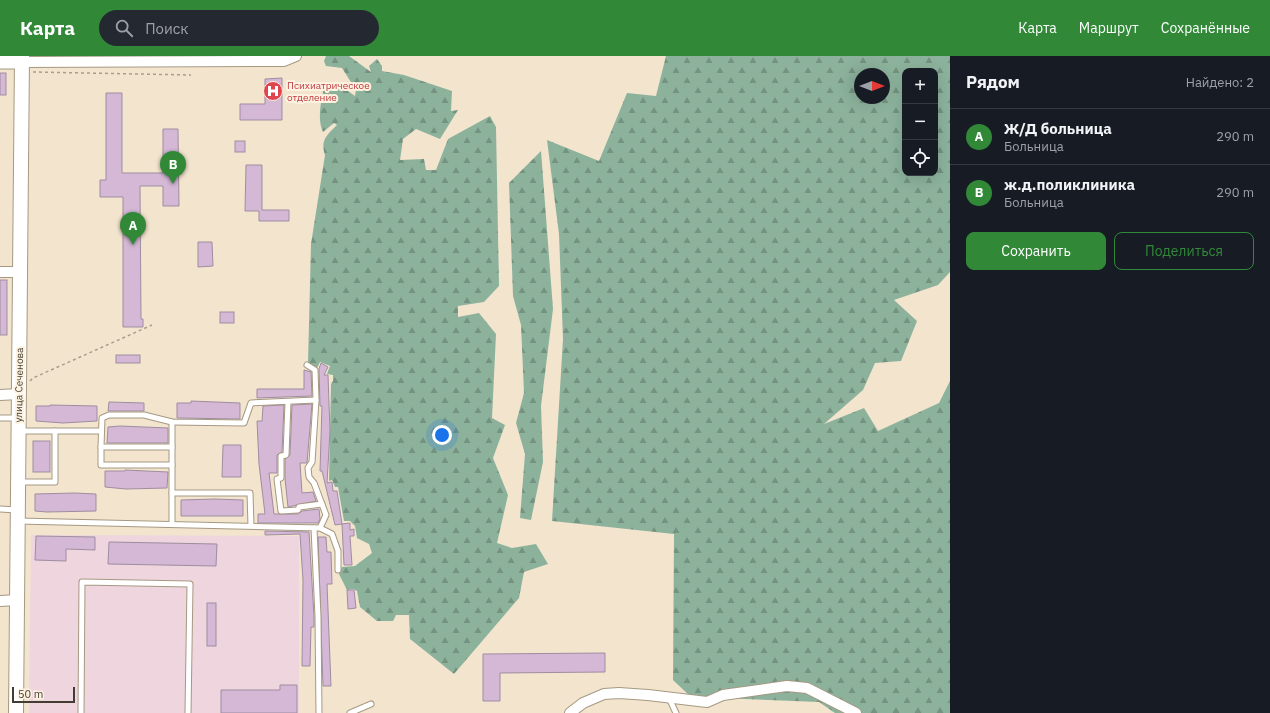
<!DOCTYPE html>
<html lang="ru">
<meta charset="utf-8">
<style>
:root{--surface:#171b24;--page:#242831;--text:#f1f3f6;--muted:#9ea1a6;--line:#363941;--accent:#318938}
body{margin:0;font-family:"IBM Plex Sans",sans-serif;background:var(--page);color:var(--text)}
.controls{position:absolute;right:12px;top:12px;display:grid;overflow:hidden;border-radius:8px;box-shadow:0 4px 16px #0002}
.controls button{width:36px;height:36px;display:grid;place-items:center;padding:0;border:0;border-bottom:1px solid var(--line);background:var(--surface);color:var(--text);font:20px sans-serif}
.compass{position:absolute;left:854px;top:12px;width:36px;height:36px;border-radius:50%;background:var(--surface);box-shadow:0 4px 16px #0002;rotate:90deg}
.scale{position:absolute;left:12px;bottom:10px;width:63px;box-sizing:border-box;padding-left:4px;border:2px solid #423c33;border-top:0;font-size:11px;line-height:14px;white-space:nowrap;color:#423c33;-webkit-text-stroke:3px #fef2e0;paint-order:stroke}
.you{position:absolute;left:442px;top:379px;width:14px;height:14px;margin:-10px;border:3px solid #fff;border-radius:50%;background:#1a73e8;box-shadow:0 0 0 6px #1a73e833}
.badge{display:grid;place-items:center;width:26px;height:26px;border-radius:50%;background:var(--accent);color:#fff;font-size:13px;font-weight:700}
.pin{position:absolute;translate:-50% -33px;filter:drop-shadow(0 1px 2px #0008)}
.pin::after{content:'';position:absolute;top:21px;width:14px;height:12px;background:inherit;clip-path:polygon(0 0,100% 0,50% 100%)}
.list{margin:0;padding:0;list-style:none}
h2{display:flex;justify-content:space-between;align-items:center;height:52px;margin:0;padding:0 16px;font-size:17px}
h2 small{font-size:13px;font-weight:400;color:var(--muted)}
.list li{display:grid;grid-template-columns:26px 1fr auto;gap:12px;align-items:center;box-sizing:border-box;height:56px;padding:0 16px;border-top:1px solid var(--line)}
.list b{display:block;font-size:15px;white-space:nowrap}
.list p{margin:0;font-size:13px;white-space:nowrap;color:var(--muted)}
.list em{font-size:13px;font-style:normal;color:var(--muted)}
.actions{display:flex;gap:8px;padding:12px 16px}
.actions a{flex:1;padding:9px 0;border:1px solid var(--accent);border-radius:8px;text-align:center;font-size:14px;color:var(--accent)}
.actions .main{background:var(--accent);color:#fff}
.icon{flex:none;width:22px;height:22px;fill:none;stroke:currentColor;stroke-width:2;stroke-linecap:round;stroke-linejoin:round}
.map{position:relative;flex:none;width:950px;height:657px;overflow:hidden}
header{display:flex;align-items:center;gap:24px;box-sizing:border-box;height:56px;padding:0 20px;background:var(--accent);color:#fff}
header strong{font-size:19px}
nav{display:flex;gap:22px;margin-inline-start:auto;font-size:14px}
.search{width:280px;height:36px;background:var(--page);display:flex;align-items:center;gap:10px;box-sizing:border-box;padding:0 14px;border-radius:22px;color:var(--muted);font-size:15px}
main{display:flex}
aside{flex:1;background:var(--surface)}
.map>svg:first-child{display:block}
.industrial{fill:#eed5de}
.forest{fill:url(#forest-firs);fill-rule:evenodd}
.building{fill:#d4b8d5;stroke:#9f8da0}
.lines{fill:none;stroke-linecap:round;stroke-linejoin:round}
.service-casing{stroke:#a69983;stroke-width:7}
.minor-casing{stroke:#a69983;stroke-width:12}
.tertiary-casing{stroke:#a69983;stroke-width:15}
.secondary-casing{stroke:#a69983;stroke-width:16}
.path{stroke:#a89d8d;stroke-width:1.5;stroke-dasharray:3 3;stroke-linecap:butt}
.service{stroke:#fff;stroke-width:5}
.minor{stroke:#fff;stroke-width:10}
.tertiary{stroke:#fff;stroke-width:13}
.secondary{stroke:#fff;stroke-width:14}
.labels{text-anchor:middle;dominant-baseline:central;stroke-width:4;stroke-linejoin:round;paint-order:stroke}
.health-label{font-size:10px;fill:#be3a42;stroke:#fef2e0;text-anchor:start}
.street-label{font-size:10px;fill:#423c33;stroke:#fef2e0}
</style>
<header>
<strong>Карта</strong>
<div class="search"><svg class="icon" aria-label="search" viewBox="0 0 24 24"><circle cx="10" cy="10" r="6"/><path d="M15 15l6 6"/></svg>Поиск</div>
<nav><a>Карта</a><a>Маршрут</a><a>Сохранённые</a></nav>
</header>
<main>
<div class="map">
<svg width="950" height="657" viewBox="0 0 950 657">
<defs>
<pattern id="forest-firs" width="22" height="20" patternUnits="userSpaceOnUse"><rect width="22" height="20" fill="#8cb29c"/><path d="M5 1l3.5 6h-7zM16 11l3.5 6h-7z" fill="#749280"/></pattern>
</defs>
<rect width="100%" height="100%" fill="#f3e4ce"/>
<!-- industrial -->
<polygon class="industrial" points="31,479 299,480 299,657 29,657"/>
<!-- forest -->
<g class="forest">
<path d="M326 0H349L371 16 369 10 377 3 382 10V15L404 19 452 35 451 55 458 54 440 83 416 73 403 83 400 104 424 103 426 114H436L448 83 490 60 496 71 499 230 484 246 458 250V261L479 257 496 278 492 362 505 369 493 402 508 439 497 487 512 492 536 488 548 508 524 516 519 542 454 618 410 583 409 559H396L393 565H377L360 551 357 535 353 533 347 534 339 518 342 511 355 510 372 497 369 488 357 482 355 470 350 465H344L338 431H335L332 424 329 425 331 328 333 325V319L327 318 330 310 320 306 317 312 308 307 311 188 325 99C320 84 327 79 337 69L334 67 323 76C317 64 321 45 324 32L332 27 339 29 355 40 356 34 342 12 326 10 324 5Z"/>
<path d="M666 0H950V216L938 229 894 244 917 265 901 305 875 307 863 334 824 368 864 352 878 375 939 347 950 325V657H835L819 646 691 641 673 624 674 478 552 465 563 283 559 178 547 84 599 105 627 37 656 40ZM905 15H935V117H905ZM860 18H884V42H860Z"/>
<polygon points="541,95 553,253 541,350 543,406 531,464 520,462 525,398 516,367 524,337 521,269 513,240 509,127"/>
</g>
<!-- building -->
<g class="building">
<rect x="0" y="17" width="6" height="22"/>
<polygon points="282,22 282,64 240,64 240,48 265,48 265,23"/>
<polygon points="106,37 122,37 122,117 163,117 163,73 178,73 179,150 163,150 163,130 140,130 141,263 143,263 143,271 123,271 123,141 100,141 100,124 106,124"/>
<rect x="235" y="85" width="10" height="11"/>
<polygon points="246,109 262,109 262,154 289,154 289,165 259,165 259,155 245,155"/>
<polygon points="198,186 212,186 213,210 198,211"/>
<rect x="0" y="224" width="7" height="55"/>
<rect x="220" y="256" width="14" height="11"/>
<rect x="116" y="299" width="24" height="8"/>
<polygon points="321,307 328,311 324,319 328,319 330,375 327,427 332,426 333,435 337,435 342,468 335,469 322,415 320,415 322,350 320,350 319,313"/>
<polygon points="304,314 311,316 312,340 257,342 257,333 304,333"/>
<polygon points="191,345 240,347 240,363 177,362 177,347 191,347"/>
<polygon points="109,346 144,347 144,355 108,355"/>
<polygon points="312,348 307,407 300,407 302,437 313,436 316,445 288,451 285,423 285,403 290,399 292,349"/>
<polygon points="50,349 97,350 97,365 63,367 36,365 36,350 50,350"/>
<polygon points="284,349 282,396 277,399 277,417 269,417 274,458 298,458 302,455 319,453 320,463 318,467 258,467 258,458 265,458 259,408 257,365 262,365 263,350"/>
<polygon points="120,370 168,372 168,387 107,387 108,371"/>
<rect x="33" y="385" width="17" height="31"/>
<polygon points="223,389 241,389 241,421 222,421"/>
<polygon points="125,414 168,416 167,432 126,433 105,431 105,415 125,415"/>
<polygon points="75,437 96,438 96,455 47,456 35,455 35,438"/>
<polygon points="215,443 243,444 243,460 181,460 181,444"/>
<polygon points="350,467 350,474 354,473 354,480 350,480 352,509 344,509 342,468"/>
<polygon points="265,475 309,476 314,561 314,571 311,571 310,610 302,610 303,524 300,478 265,479"/>
<polygon points="36,480 95,481 95,494 66,493 66,505 35,504"/>
<polygon points="318,481 326,481 327,496 331,496 332,528 327,528 331,630 323,630"/>
<polygon points="109,486 217,488 216,510 108,508"/>
<polygon points="347,534 354,534 356,552 348,553"/>
<rect x="207" y="547" width="9" height="43"/>
<polygon points="605,597 605,616 500,617 500,645 483,645 483,598"/>
<polygon points="280,629 297,629 297,657 221,657 221,634 280,634"/>
</g>
<g class="lines">
<defs>
<g id="service">
<polyline points="307,309 315,314 316,344"/>
<polyline points="288,346 286,399 281,400 281,422 277,423 281,455 298,454 299,451 322,448"/>
<polyline points="0,362 17,362"/>
<polyline points="172,366 172,467"/>
<polyline points="19,375 101,375"/>
<polyline points="101,391 101,409 172,409"/>
<polyline points="20,426 55,426 55,375"/>
<polyline points="172,437 250,437 251,470"/>
<polyline points="0,453 17,454"/>
<polyline points="18,465 320,472 326,459 314,427 309,421 308,412 312,406 316,344 251,347 244,367 172,366 144,359 109,359 102,362 101,391 172,391"/>
<polyline points="314,472 318,561 319,657"/>
<polyline points="320,472 332,478 338,495 338,514"/>
<polyline points="669,642 676,657"/>
<polyline points="81,657 82,526 190,528 188,657"/>
<polyline points="350,657 371,648"/>
</g>
<g id="minor">
<polyline points="22,6 284,5 296,0"/>
<polyline points="0,216 20,216"/>
<polyline points="0,339 19,338"/>
<polyline points="0,545 17,544"/>
<polyline points="570,657 583,647 604,638 619,637 648,639 707,646 723,639 787,630 807,632 856,657"/>
</g>
<polyline id="tertiary" points="0,6 22,6"/>
<polyline id="secondary" points="16,657 22,0"/>
</defs>
<!-- service casing -->
<use href="#service" class="service-casing"/>
<!-- minor casing -->
<use href="#minor" class="minor-casing"/>
<!-- tertiary casing -->
<use href="#tertiary" class="tertiary-casing"/>
<!-- secondary casing -->
<use href="#secondary" class="secondary-casing"/>
<!-- path -->
<g class="path">
<polyline points="33,16 191,19"/>
<polyline points="30,325 33,322 152,269"/>
</g>
<!-- service -->
<use href="#service" class="service"/>
<!-- minor -->
<use href="#minor" class="minor"/>
<!-- tertiary -->
<use href="#tertiary" class="tertiary"/>
<!-- secondary -->
<use href="#secondary" class="secondary"/>
</g>
<!-- icons -->
<defs>
<symbol id="hospital-disc" viewBox="-11 -11 22 22"><circle r="9.5" fill="#e0444e" stroke="#fef2e0"/><path d="M-5-5h3v3.5h4V-5h3V5h-3V1.5h-4V5h-3Z" fill="#fff"/></symbol>
</defs>
<g fill-rule="evenodd">
<use href="#hospital-disc" x="262" y="24" width="22" height="22"/>
</g>
<g class="labels">
<!-- health labels -->
<g class="health-label">
<text x="287" y="29">Психиатрическое<tspan x="287" dy="12">отделение</tspan></text>
</g>
<!-- street labels -->
<g class="street-label">
<text transform="translate(19 329) rotate(-89)">улица Сеченова</text>
</g>
</g>
</svg>
<div class="controls">
<button>+</button>
<button>−</button>
<button><svg class="icon" aria-label="locate" viewBox="0 0 24 24"><circle cx="12" cy="12" r="6"/><path d="M12 2v4M12 18v4M2 12h4M18 12h4"/></svg></button>
</div>
<svg class="compass" viewBox="-18 -18 36 36"><path d="M0-13l5 13h-10z" fill="#e53935"/><path d="M0 13l5-13h-10z" fill="#9ea1a6"/></svg>
<div class="scale">50 m</div>
<div class="you"></div>
<div class="pin badge" style="left:133px;top:189px">A</div>
<div class="pin badge" style="left:173px;top:128px">B</div>
</div>
<aside>
<h2>Рядом<small>Найдено: 2</small></h2>
<ul class="list">
<li><span class="badge">A</span><div><b>Ж/Д больница</b><p>Больница</p></div><em>290 m</em></li>
<li><span class="badge">B</span><div><b>ж.д.поликлиника</b><p>Больница</p></div><em>290 m</em></li>
</ul>
<div class="actions"><a class="main">Сохранить</a><a>Поделиться</a></div>
</aside>
</main>
